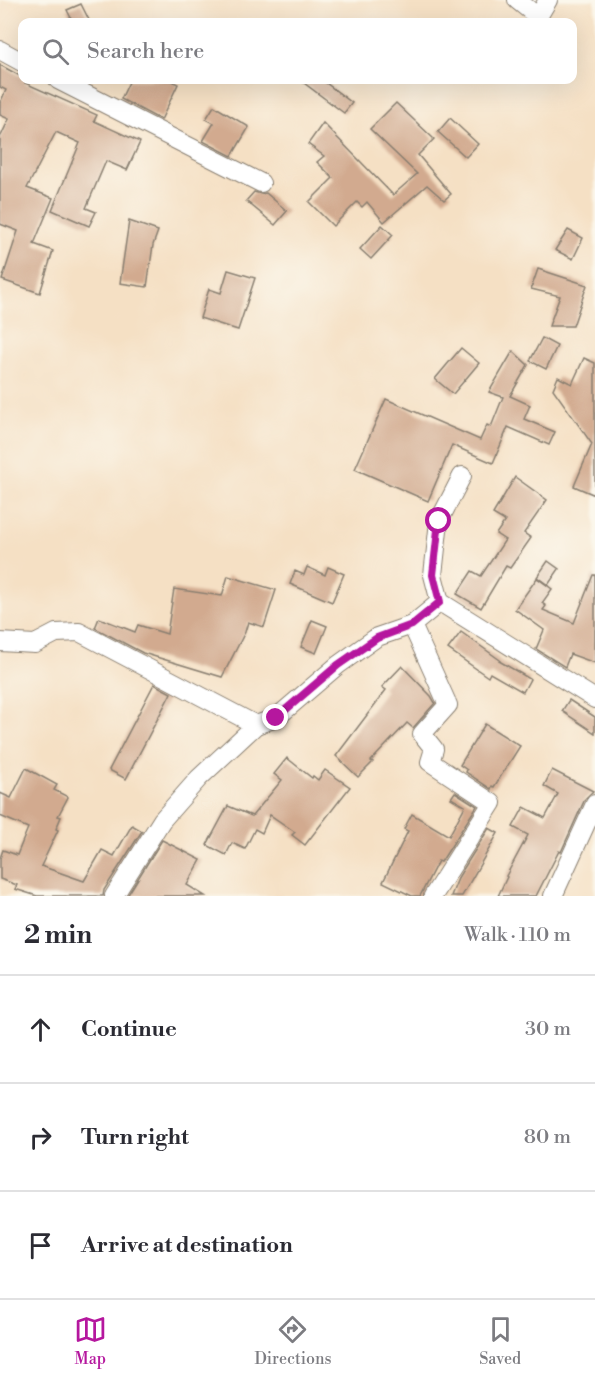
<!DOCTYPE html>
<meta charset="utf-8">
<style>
:root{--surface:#fff;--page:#f7f7f7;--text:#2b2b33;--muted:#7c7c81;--line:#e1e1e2;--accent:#b5179e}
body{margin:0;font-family:"Libre Bodoni",serif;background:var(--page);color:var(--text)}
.stop{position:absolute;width:18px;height:18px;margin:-14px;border:4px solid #b5179e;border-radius:50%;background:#fff}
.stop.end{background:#b5179e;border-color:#fff;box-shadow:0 2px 6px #0008}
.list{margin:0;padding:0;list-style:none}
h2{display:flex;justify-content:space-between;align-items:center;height:78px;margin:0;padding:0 24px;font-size:26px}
h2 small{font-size:20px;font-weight:400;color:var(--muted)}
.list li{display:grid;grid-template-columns:39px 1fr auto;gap:18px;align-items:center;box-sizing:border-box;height:108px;padding:0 24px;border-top:2px solid var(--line)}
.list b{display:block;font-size:22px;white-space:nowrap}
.list em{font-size:20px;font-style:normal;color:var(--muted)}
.icon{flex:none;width:33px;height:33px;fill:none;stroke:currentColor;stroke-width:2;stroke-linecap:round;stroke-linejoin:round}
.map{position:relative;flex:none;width:595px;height:896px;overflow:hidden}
.search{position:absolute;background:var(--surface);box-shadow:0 6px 24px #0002;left:18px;right:18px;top:18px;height:66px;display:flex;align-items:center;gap:15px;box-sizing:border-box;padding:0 21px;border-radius:12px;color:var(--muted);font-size:22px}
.sheet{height:402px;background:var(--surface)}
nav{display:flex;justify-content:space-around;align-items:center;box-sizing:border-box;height:84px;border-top:2px solid var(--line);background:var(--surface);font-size:16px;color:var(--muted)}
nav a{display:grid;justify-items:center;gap:3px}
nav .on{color:var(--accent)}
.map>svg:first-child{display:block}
.building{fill:#d2aa8f}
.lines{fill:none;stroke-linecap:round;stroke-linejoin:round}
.minor-casing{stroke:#887e70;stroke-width:20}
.minor{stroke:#fff;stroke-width:18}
.route{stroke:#b5179e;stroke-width:8}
</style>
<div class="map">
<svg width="595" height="896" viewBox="0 0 595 896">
<rect width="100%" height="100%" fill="#fbf7ec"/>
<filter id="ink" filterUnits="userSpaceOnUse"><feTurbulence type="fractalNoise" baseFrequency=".0167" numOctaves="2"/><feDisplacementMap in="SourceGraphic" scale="12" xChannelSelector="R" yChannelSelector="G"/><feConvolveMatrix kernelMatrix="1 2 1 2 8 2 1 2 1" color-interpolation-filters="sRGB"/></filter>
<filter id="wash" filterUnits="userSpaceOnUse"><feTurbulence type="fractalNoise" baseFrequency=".008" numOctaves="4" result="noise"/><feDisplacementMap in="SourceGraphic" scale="24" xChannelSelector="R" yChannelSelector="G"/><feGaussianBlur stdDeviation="1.35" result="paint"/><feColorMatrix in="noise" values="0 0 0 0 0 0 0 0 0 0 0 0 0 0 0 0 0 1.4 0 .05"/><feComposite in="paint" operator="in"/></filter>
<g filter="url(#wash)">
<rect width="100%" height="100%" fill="#f5e0c4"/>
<g id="blocks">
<!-- building -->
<g class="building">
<polygon points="81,4 90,22 73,22 67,10"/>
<polygon points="0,65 22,77 22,80 27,80 25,83 97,115 94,121 140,142 127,170 106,161 86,208 96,212 89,226 52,210 80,143 56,132 27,188 53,198 34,244 53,251 40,293 2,280 18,231 0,224 0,138 9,119 0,115 0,103 6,90 0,87"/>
<polygon points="130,80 169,80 178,84 161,120 121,99"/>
<polygon points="300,80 322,80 352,103 344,113"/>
<polygon points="396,103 434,139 418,155 451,194 444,200 427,185 384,222 367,202 362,207 357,202 333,226 309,202 333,178 317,162 324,156 308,144 323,123 393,195 417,174 370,129"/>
<polygon points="214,106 249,127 232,156 203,141 214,123 206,119"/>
<polygon points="450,118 478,144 466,157 438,132"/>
<polygon points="254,192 261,194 266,193 287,211 275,225 246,201"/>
<polygon points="129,221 158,231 153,245 147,287 120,283"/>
<polygon points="382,225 393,235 371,259 360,249"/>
<polygon points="568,230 583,238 573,259 555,250"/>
<polygon points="538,269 587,285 573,326 549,326 560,296 531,289"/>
<polygon points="228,270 255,278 238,330 200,318 209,289 221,293"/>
<polygon points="542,338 557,346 546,369 530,361"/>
<polygon points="461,348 479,363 453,394 435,379"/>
<polygon points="513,351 528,365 510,396 530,405 524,419 555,432 549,445 508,427 493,463 452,445 428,501 355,469 386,399 480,440 487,425 491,427 503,397 489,392"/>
<polygon points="584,358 595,363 595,495 574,486 592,444 553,389 558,377 572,384"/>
<polygon points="515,477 547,500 524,533 531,538 510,568 506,566 481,608 457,594 472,571 481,576 505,540 496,534 505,521 493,514"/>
<polygon points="548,561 559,569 548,585 537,577"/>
<polygon points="307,567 325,575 328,567 344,574 332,602 290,584 295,571 304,575"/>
<polygon points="593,575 595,575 595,663 570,654 565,667 536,649 544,630 515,609 537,578 552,589 542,603 546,606 543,610 574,623"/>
<polygon points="228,576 276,590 264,627 248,622 245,632 222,677 143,653 95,628 99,618 135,632 138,625 167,634 174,589 222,596"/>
<polygon points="312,620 327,626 316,653 301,647"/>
<polygon points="461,632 500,660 499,661 530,679 523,692 490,673 488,677 448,649"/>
<polygon points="402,666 431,696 435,703 413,728 407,723 371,761 373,762 358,777 336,756 386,690 382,687"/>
<polygon points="154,684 171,693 126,779 109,770"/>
<polygon points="569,700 595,717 595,733 562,711"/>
<polygon points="485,724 520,746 494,787 492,786 491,789 466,772 467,770 460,765"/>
<polygon points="287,758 312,778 313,776 318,780 325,770 350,787 305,845 292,835 295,832 270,815 262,833 255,829 245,849 232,843 226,855 207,845 228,806 252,816 282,780 274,774"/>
<polygon points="26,768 57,785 54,790 68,797 58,816 61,817 56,829 58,830 41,866 84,881 102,850 114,856 132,825 142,831 104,890 103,896 37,896 15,889 17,885 0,879 0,858 3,850 17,855 28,828 0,816 0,793 11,798"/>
<polygon points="552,770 593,791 585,799 561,852 559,851 536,896 498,896 507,877 506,876 528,835 513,827 524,807 545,818 558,794 544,786"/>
<polygon points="455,792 477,806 441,862 438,861 420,896 412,896 383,882 408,831 404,829 412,814 449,836 465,806 451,798"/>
<polygon points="489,828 498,833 462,896 451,896 459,876"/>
<polygon points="162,840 201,860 187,885 205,896 127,896"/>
</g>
</g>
</g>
<g filter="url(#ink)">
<use href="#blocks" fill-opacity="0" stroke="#887e70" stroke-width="1.5"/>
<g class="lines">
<defs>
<g id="minor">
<polyline points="517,0 538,17 548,0"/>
<polyline points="0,50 22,62"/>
<polyline points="58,80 261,183"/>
<polyline points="462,476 439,521 433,575 440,602 595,699"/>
<polyline points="412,625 448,705 422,734 434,749 430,762 492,803 433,896"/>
<polyline points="0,642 35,644 56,633 79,632 256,725 276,718 338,665 377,637 412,625 440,602"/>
<polyline points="114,896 162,820 199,778 256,725"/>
<polyline points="553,896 595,804"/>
</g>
</defs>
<!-- minor casing -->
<use href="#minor" class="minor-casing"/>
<!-- minor -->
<use href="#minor" class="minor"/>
</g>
</g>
<g class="lines" filter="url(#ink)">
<!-- route -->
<polyline class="route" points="276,718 338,665 377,638 412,625 440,602 433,575 439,521"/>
</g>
</svg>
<div class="stop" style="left:439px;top:521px"></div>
<div class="stop end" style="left:276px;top:718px"></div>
<div class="search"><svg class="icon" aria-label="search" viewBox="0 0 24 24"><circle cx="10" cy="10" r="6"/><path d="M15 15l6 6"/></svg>Search here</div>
</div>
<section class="sheet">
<h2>2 min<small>Walk · 110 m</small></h2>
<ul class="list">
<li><svg class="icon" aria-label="ahead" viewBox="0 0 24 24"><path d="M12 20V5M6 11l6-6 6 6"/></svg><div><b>Continue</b></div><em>30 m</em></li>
<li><svg class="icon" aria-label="right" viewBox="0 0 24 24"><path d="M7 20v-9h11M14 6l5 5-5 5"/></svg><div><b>Turn right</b></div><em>80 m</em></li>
<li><svg class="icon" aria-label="arrive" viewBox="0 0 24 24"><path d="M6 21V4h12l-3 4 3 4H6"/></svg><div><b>Arrive at destination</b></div></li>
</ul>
</section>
<nav>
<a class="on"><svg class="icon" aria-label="map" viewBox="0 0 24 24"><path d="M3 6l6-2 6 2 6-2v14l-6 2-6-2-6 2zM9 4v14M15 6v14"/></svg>Map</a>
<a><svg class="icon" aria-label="directions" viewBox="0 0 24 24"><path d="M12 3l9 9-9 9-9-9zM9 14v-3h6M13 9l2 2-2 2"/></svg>Directions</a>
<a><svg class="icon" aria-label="saved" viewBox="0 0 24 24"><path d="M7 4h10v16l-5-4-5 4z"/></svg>Saved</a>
</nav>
